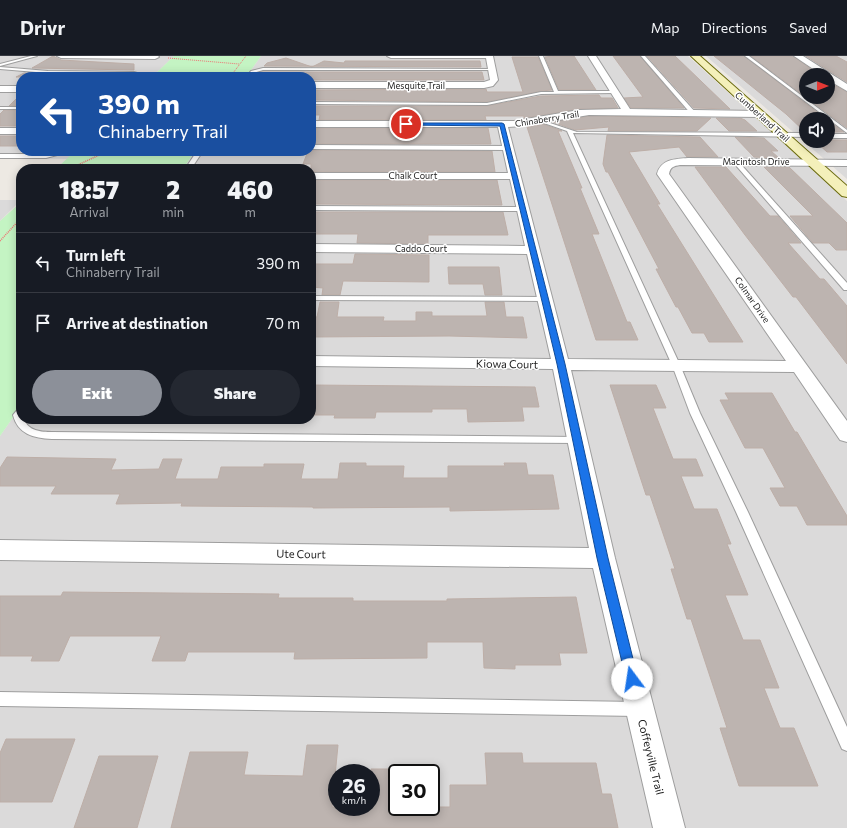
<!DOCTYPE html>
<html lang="en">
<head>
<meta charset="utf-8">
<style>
	:root { --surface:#171b24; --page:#242831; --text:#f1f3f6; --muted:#9ea1a6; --line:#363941; --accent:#8c9099 }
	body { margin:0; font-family:Commissioner,sans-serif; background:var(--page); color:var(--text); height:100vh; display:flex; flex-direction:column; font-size:15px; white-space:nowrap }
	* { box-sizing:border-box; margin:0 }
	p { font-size:13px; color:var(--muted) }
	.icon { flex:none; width:22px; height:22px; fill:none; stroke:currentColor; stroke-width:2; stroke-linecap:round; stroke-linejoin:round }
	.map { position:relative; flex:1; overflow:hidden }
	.details { position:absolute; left:16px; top:108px; width:300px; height:260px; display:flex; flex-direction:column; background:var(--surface); border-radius:16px; box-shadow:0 2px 10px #0003 }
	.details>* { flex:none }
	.guide { position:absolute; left:16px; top:16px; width:300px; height:84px; border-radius:16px; box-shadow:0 2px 10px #0003; background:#1a4fa0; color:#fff; overflow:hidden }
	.needle { width:26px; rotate:90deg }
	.controls { position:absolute; left:799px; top:12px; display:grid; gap:8px }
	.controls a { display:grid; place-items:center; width:36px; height:36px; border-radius:50%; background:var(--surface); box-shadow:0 2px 10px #0003; font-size:20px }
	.speed { position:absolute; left:328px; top:708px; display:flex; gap:8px; font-size:20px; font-weight:700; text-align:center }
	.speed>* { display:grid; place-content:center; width:52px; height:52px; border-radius:50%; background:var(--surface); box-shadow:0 2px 10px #0003; line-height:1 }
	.speed small { font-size:10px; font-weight:400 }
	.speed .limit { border:2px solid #111; border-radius:6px; background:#fff; color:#111 }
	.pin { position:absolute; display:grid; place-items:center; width:34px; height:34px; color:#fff; margin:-17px; border:2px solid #fff; border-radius:50%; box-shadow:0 1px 4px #0007 }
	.me { position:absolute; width:44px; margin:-22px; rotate:346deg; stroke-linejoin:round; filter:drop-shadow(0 0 3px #0008) }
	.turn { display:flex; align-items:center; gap:14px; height:84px; padding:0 16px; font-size:18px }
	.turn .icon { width:52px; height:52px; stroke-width:2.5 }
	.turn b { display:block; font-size:28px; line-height:34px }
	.eta { display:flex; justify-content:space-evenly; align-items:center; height:68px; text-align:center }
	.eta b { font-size:24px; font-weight:800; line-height:28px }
	.button { display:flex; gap:8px; margin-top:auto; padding:8px 16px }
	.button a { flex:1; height:46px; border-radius:24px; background:var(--accent); color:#fff; font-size:16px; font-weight:800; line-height:46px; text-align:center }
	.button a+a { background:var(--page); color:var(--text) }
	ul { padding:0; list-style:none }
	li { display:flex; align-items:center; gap:12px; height:60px; padding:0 16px; border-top:1px solid var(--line) }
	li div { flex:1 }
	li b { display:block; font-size:15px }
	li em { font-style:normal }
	header { display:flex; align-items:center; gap:24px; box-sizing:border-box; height:56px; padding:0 20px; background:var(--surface); border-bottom:1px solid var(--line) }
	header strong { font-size:19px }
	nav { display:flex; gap:22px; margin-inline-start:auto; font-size:14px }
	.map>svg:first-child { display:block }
</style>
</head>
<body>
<header>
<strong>Drivr</strong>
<nav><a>Map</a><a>Directions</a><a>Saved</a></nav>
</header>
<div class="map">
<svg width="847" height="772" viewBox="0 0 847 772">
	<rect width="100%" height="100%" fill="#ede9e3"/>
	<!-- residential -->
	<g fill="#dbdada" fill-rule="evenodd">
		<path d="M0,0H174L152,21H21V95H75L67,103L0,102Z"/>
		<path d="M261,0H688L847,145V772H0V380L21,350V363H311V113H183L195,95H311V21H246ZM337,717H371V751H337ZM397,717H431V751H397Z"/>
		<path d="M706,0H847V123ZM806,19H828V41H806ZM806,63H828V85H806Z"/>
		<path d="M0,144H21L0,165Z"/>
	</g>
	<!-- park -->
	<g fill="#c4f4c3">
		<path d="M174,0H261L246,21H152Z"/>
		<path d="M75,95H195L183,113H56Z"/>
		<path d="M21,146V350L0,380V165Z"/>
	</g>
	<!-- building -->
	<g fill="#bdb4b0" stroke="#bdaea7">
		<path d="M53,0L61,4L134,8V14L32,12Z"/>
		<path d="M553,0H574L596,34H559L545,1Z"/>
		<path d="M613,0H640L684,52H631L624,42L643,41Z"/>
		<path d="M647,0H675L730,53L694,52Z"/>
		<path d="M714,0H744L826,63H806V76L804,75L786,58Z"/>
		<path d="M751,0H793L819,19H806V41H828V26L847,36V72Z"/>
		<path d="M806,0H836L847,6V26Z"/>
		<path d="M512,1H538L552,34L541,35L487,46L311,44V34L486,33L487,36H523Z"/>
		<path d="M286,2L312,11L324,5L344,7L345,5H480L481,11L264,10L267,7Z"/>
		<path d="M260,16H482L484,24H311V21H257Z"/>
		<path d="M24,17L48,18L134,20V21H16Z"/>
		<path d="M21,38V50H9Z"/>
		<path d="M599,39L601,42H612L618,52L579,53L524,62V60H485L486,64H319L320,59H311V50H487L541,40Z"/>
		<path d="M4,54H21V70H0V58Z"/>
		<path d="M589,60L711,62L697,75H608L609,71L575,74L553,66Z"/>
		<path d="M716,62H740L745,64L757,75H729Z"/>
		<path d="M828,65L844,76H828Z"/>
		<path d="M543,68L562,75H558L582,132H580L599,178H592L627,266H630L638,284H596L527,71Z"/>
		<path d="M316,72H488L491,88H311Z"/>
		<path d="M607,79L700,81L718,101H687L679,91L629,96L660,148H657L743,286H709L704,277H692L678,251H676L656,213H659L608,116H606L603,108Z"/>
		<rect x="0" y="80" width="21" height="10"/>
		<path d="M735,81L764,82L778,95H771L779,102L754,101Z"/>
		<path d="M828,84H847V96H827L815,85H828Z"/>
		<path d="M311,94L492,95L495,116H311V108H303L308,95Z"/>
		<path d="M695,111H726L770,160H778L801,187H788L820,223H824L847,250V308L796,241H793L745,179Z"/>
		<path d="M764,111H789L847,167V194H836L829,187H813L790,160H813Z"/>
		<path d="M311,124H497L502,149L311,148Z"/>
		<path d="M311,156H503L508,179H428V188L357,187L358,178H311Z"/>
		<path d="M355,198L429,199V226L343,225L340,239H322L323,232L311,231V208H353Z"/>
		<path d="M448,211H499L502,239H485L483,228H449Z"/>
		<path d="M320,246H339L337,261H384L383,265H416V256H432V260H487L485,246H504L506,261H523L527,282L449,280L311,281V261H317Z"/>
		<path d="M311,329L535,331L539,351H522L524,365L468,366L467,353H432V356H376L375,362H334L335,359H311Z"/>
		<path d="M610,329H656L666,352H653L673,403H696L703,420H681L694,453H717L731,488H727L748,539H725L743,584H760L779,632H764L780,672H794L818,730H739L720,672H727L691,563H687L671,513H675L650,439H646Z"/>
		<path d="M725,337H772L795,376H797L847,460V469H807L797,450H780L770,432H785L763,392H745L720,344H729Z"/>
		<path d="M7,401L116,403L111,414L159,413L163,403H182L175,423H218L221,411H264V408H304L301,423H338L340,407H366V410H404L403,422H448V410H505L504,407H526L528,419H553L559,453L450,455V451L313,452V451L181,450L182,447L116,448L120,438H51L56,430H0V412Z"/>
		<path d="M63,536L279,538L278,542H353V545H447V543L576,541L587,597H559L561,609H515V613L484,612L483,586H427V602L294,603L295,596H188L185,605H152L161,580H70L59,605H31L33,600H0V540H61Z"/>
		<path d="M6,683H75L52,746H0V697Z"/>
		<path d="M307,689H338L332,751H371V713H397V751H450V729H487L485,697H522L523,707H596L602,738H611L618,772H171L190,696H248L244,719L303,720Z"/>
		<path d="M99,700H158L137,772H74Z"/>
	</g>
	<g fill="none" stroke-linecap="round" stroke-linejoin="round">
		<!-- lane casing -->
		<g stroke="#9e9e9e" stroke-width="2">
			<g id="lane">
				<path d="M31,0H37L0,10V8Z"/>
				<path d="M539,0H543L558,35H615L617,36L615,37L541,38L487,49L311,48V46L487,47L541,36H554Z"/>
				<path d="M641,0H645L696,57V59H692Z"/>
				<path d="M745,0H749L847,74V77Z"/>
				<path d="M0,11L48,15L134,16L150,21L134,18L48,17L0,13Z"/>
				<path d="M263,12L492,13L494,14H263L253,17L250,21H246L251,15Z"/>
				<rect x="0" y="51" width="21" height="2"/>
				<path d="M538,63L577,76L806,77V81L573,77L680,309L700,357L748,456L847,671V695L842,693L736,456L690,357L672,309L567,75L538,65Z"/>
				<rect x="828" y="78" width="19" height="4"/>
				<path d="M311,89L509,90L512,92L509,94L311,93Z"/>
				<path d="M62,95H72L46,102H0V98H46Z"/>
				<path d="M197,95H203L191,113H185Z"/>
				<path d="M733,104H737L847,227V234H844L733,106Z"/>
				<path d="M311,150L524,151L527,153L524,155L311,154Z"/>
				<path d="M311,240L544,241L548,243L544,245L311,244Z"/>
				<path d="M21,352V363H24C28,375 41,376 52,376L577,381L582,384L577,387L52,383C33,382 18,378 13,359L18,353Z"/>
				<path d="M0,636L638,646L643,648L645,653L643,658L638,660L0,650Z"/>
			</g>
		</g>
		<!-- street casing -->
		<g stroke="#9e9e9e" stroke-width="2">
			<g id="street">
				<path d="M57,0H158L159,1L155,3L61,2Z"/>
				<path d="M387,0H493L498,24L493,30L484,32H311V26H484L490,24L486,2H391Z"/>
				<path d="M588,0H596L630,53L759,55L764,58L759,61L589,59L523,70L508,71L568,303L786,305L657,118C661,103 675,103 688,102L847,104V110L680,109C674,110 670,111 669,118L847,365V386L840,384L794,316L571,314L615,502L685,772H653L593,512L0,504V484L589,492L553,313L311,310V300L551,303L527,198L311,196V188L525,190L510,123H311V117H508L498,71H311V65H514L579,54L621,53Z"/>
				<path d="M794,0H803L847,28V35L828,24V19H822Z"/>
				<rect x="0" y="30" width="21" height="6"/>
				<rect x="0" y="72" width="21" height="6"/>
			</g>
		</g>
		<!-- secondary casing -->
		<g stroke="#6a6a0d" stroke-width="2">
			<path id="secondary" d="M691,0H700L847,130V141L842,140Z"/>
		</g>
		<!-- path-far1 -->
		<g stroke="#ee7374" stroke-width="1" stroke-dasharray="1 1" stroke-linecap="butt">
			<path d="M168,2L239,8"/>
			<path d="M230,21L246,0"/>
		</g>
		<!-- path -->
		<g stroke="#ee7374" stroke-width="1.5" stroke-dasharray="1 1" stroke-linecap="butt">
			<path d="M69,113L108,95"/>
			<path d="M0,185L21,162"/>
		</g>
		<!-- lane -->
		<use href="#lane" fill="#fff" fill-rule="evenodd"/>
		<!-- street -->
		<use href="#street" fill="#fff" fill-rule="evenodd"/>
		<!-- secondary -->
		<use href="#secondary" fill="#f4f0ba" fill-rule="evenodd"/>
	</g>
	<!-- route -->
	<path fill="#1a73e8" stroke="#114b97" d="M406,67H502L504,68L565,308L608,502L638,623L637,627L632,629L628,627L626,623L597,502L557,308L500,70L405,69Z"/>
	<g text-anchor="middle" stroke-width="3" stroke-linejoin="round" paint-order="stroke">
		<!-- far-street labels -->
		<g font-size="9" fill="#1d1d1d" stroke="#fff">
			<text x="416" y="33">Mesquite Trail</text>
			<text transform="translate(762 61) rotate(42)" y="3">Cumberland Trail</text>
			<text transform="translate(547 63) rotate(-9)" y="3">Chinaberry Trail</text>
			<text x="756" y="109">Macintosh Drive</text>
			<text x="413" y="123">Chalk Court</text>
			<text x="421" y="196">Caddo Court</text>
			<text transform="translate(752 244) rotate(55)" y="3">Colmar Drive</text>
		</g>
		<!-- street labels -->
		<g font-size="11" fill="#1d1d1d" stroke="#fff">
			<text transform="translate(507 308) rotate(1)" y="4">Kiowa Court</text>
			<text transform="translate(301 498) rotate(1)" y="4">Ute Court</text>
			<text transform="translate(651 701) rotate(76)" y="4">Coffeyville Trail</text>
		</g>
	</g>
</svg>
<div class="controls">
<a><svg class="needle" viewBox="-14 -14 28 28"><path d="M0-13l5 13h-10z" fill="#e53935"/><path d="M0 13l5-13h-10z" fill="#9ea1a6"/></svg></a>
<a><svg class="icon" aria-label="sound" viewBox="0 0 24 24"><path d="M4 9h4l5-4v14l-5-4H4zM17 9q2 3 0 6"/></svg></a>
</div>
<div class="speed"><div>26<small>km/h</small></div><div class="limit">30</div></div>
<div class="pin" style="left:406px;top:68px;background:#d93025"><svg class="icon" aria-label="arrive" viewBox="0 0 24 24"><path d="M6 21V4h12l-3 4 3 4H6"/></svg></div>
<svg class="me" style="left:632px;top:623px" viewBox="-20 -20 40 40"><circle r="19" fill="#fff"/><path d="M0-13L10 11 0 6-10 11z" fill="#1a73e8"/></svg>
<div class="guide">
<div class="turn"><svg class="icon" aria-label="left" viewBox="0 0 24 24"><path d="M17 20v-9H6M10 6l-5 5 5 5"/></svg><div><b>390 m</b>Chinaberry Trail</div></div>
</div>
<section class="details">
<div class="eta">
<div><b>18:57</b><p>Arrival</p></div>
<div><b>2</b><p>min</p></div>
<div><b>460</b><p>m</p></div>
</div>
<ul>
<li><svg class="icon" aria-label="left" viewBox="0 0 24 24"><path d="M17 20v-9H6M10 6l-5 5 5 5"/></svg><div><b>Turn left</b><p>Chinaberry Trail</p></div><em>390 m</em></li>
<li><svg class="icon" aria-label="arrive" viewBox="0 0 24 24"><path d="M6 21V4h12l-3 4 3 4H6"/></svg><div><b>Arrive at destination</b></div><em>70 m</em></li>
</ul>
<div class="button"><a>Exit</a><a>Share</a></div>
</section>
</div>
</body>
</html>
